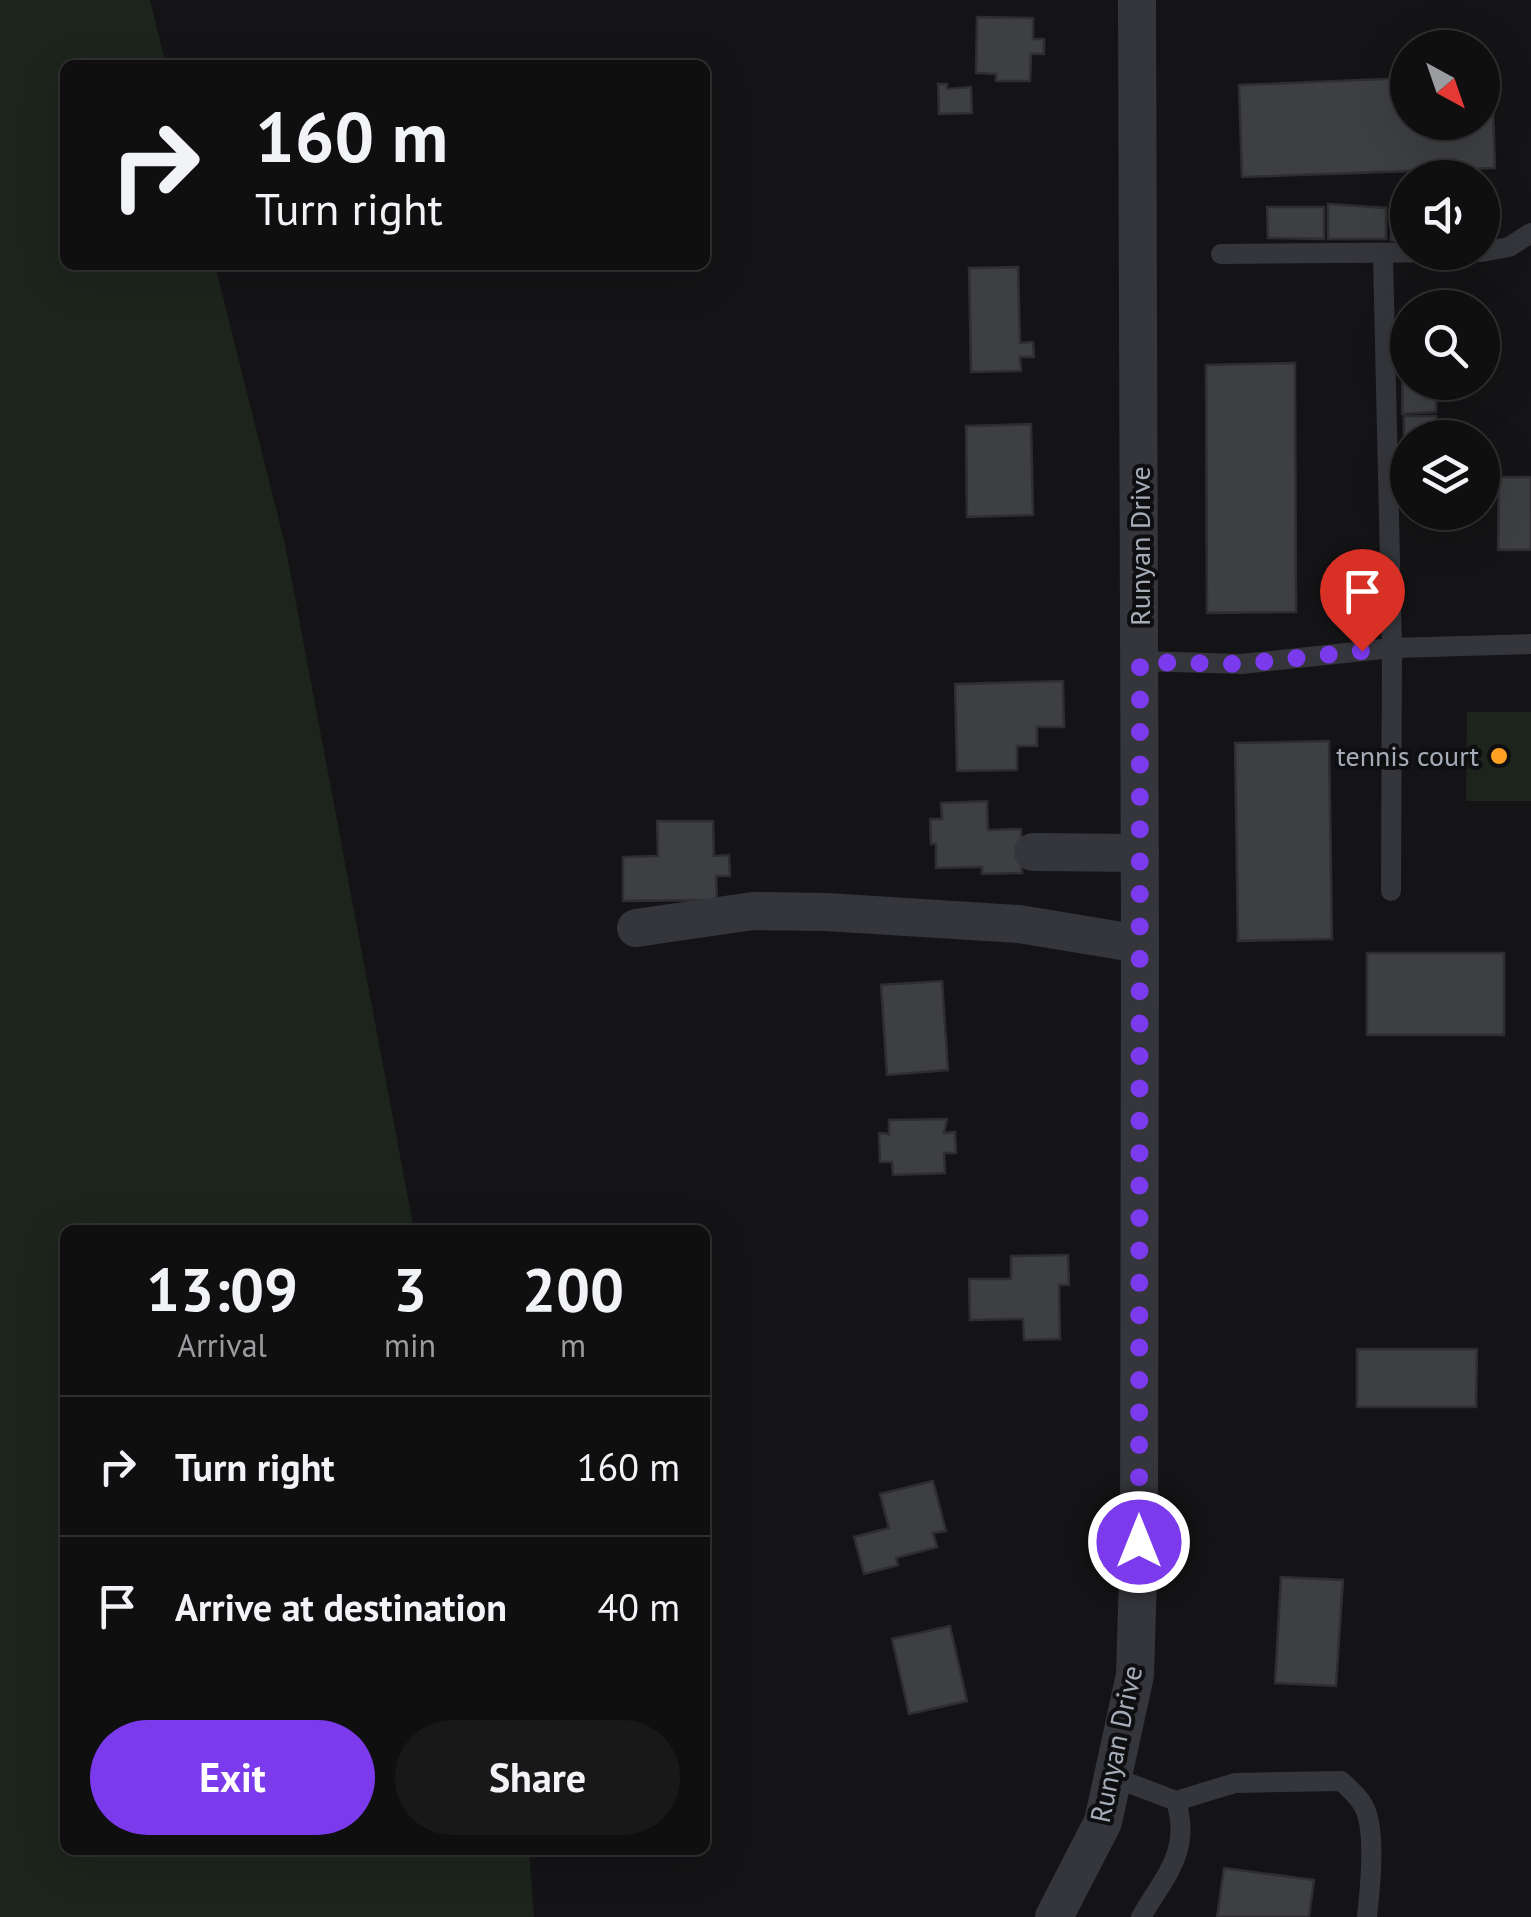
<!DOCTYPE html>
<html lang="en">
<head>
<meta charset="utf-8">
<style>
	:root { --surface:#0f0f10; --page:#181819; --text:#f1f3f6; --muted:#9b9c9f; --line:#2f2f30; --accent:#7c3aed }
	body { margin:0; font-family:"PT Sans",sans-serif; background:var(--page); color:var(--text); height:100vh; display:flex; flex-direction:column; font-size:38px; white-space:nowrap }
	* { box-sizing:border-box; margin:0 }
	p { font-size:32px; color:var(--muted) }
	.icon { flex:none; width:55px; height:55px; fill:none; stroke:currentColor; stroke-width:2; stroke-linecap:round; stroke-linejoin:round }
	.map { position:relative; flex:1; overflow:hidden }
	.sheet { position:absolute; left:60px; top:1225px; width:650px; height:630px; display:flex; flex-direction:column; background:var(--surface); border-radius:15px; box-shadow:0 10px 40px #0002,0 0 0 2px var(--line) }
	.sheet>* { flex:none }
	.top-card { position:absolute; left:60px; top:60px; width:650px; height:210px; border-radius:15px; box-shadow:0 10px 40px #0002,0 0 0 2px var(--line); background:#0f0f10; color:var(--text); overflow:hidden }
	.needle { width:65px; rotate:140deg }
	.tools { position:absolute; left:1390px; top:30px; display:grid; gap:20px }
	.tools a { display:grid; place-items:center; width:110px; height:110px; border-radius:50%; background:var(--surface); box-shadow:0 10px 40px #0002,0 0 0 2px var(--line); font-size:50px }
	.pin { position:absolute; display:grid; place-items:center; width:85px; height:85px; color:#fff; margin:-102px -42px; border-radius:50% 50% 50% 0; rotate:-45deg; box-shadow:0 0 10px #0007 }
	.pin .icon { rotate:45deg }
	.me { position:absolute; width:110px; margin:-55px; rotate:0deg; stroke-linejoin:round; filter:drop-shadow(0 0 8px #0008) }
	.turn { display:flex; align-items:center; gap:35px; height:210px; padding:0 30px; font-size:45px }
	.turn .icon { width:130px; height:130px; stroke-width:2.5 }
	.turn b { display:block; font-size:70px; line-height:85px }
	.eta { display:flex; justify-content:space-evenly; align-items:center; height:170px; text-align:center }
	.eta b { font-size:60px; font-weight:800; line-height:70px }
	.cta { display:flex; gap:20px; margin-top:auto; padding:20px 30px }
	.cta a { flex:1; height:115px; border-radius:60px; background:var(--accent); color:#fff; font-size:40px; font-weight:800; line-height:115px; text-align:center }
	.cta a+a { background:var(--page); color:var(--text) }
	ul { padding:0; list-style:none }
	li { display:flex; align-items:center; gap:30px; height:140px; padding:0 30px; border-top:2px solid var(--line) }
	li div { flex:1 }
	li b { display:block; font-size:38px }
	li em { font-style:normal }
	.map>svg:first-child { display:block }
</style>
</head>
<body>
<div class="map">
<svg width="1531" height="1917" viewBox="0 0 1531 1917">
	<rect width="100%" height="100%" fill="#141416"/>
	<!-- green -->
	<g fill="#1c241c">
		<path d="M0,0H150L166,65H65V265H215L285,544L414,1230H65V1850H529L534,1917H0Z"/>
		<path d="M1467,712H1531V801H1466Z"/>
	</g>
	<!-- building -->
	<g fill="#3e3f43" stroke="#2e2e32" stroke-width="2.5">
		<path d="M977,17L1033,18V39H1044V54H1031L1030,81H996V74L976,73Z"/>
		<path d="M1482,75H1492L1495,168L1242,177L1239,85L1408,78V122H1482Z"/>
		<path d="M938,84H947V89L971,87L972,113L939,114Z"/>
		<path d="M1328,204L1386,208V239H1328Z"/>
		<path d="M1267,207H1324V239L1268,238Z"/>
		<path d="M1391,210H1408V241L1391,240Z"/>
		<path d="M1018,267L1020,343L1033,342L1034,357H1020L1021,371L971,372L969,268Z"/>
		<path d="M1403,349L1408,350V382H1436V412L1402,414Z"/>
		<path d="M1295,363L1296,612L1207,613L1206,365Z"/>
		<path d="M1404,416H1436L1437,438H1408V500H1404Z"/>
		<path d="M1031,424L1033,515L967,517L966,426Z"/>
		<path d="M1499,477H1531V550H1498Z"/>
		<path d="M1063,681L1064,727H1037V746H1017V770L957,771L955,684Z"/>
		<path d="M1329,741L1332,939L1238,941L1235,743Z"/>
		<path d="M987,801L988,830L1021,829L1022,873L982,874V867L936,868V844H931L930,819H942L941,803Z"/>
		<path d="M657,821H713L714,856L729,855L730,876H716L717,900L623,901V857L658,856Z"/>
		<rect x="1367" y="953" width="137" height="82"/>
		<path d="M942,981L948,1070L887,1075L881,985Z"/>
		<path d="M947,1119L944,1133L955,1132L956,1153H944L945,1173L893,1175L892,1162H880L879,1133L889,1134V1120Z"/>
		<path d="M1068,1255L1069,1285H1059L1060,1339L1024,1340L1023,1319L970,1320L969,1279H1011V1256Z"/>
		<path d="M1357,1349H1477L1476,1407H1357Z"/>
		<path d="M933,1481L946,1531L933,1533L937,1547L896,1558L898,1565L864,1574L854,1537L889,1528L880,1494Z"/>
		<path d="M1281,1577L1343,1580L1336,1686L1275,1683Z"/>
		<path d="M950,1626L967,1701L909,1714L892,1639Z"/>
		<path d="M1224,1868L1314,1880L1309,1917H1217Z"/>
	</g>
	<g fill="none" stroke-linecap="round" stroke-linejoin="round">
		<!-- lane -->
		<g stroke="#35363b" stroke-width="20">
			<path d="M1482,252L1509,247L1531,233"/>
			<path d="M1221,254L1477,252"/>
			<path d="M1383,255L1392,648L1391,891"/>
			<path d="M1140,661L1242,664L1392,648L1531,644"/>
			<path d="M1113,1777L1176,1801C1191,1852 1166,1874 1141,1917"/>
			<path d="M1176,1801L1235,1783L1341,1781C1349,1788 1358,1796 1363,1805C1377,1828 1370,1890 1367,1917"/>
		</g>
		<!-- street -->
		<g stroke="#35363b" stroke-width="38">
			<path d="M1033,852L1140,853"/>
			<path d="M636,928L753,911L826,912L1019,924L1140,944"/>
			<path d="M1054,1917L1103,1822L1135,1675L1139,1542L1140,944L1137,0"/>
		</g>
	</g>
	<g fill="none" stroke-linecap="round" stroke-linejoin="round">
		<!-- route -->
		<path stroke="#7c3aed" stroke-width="18" stroke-dasharray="0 32.4" d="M1139,1542L1140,662L1242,664L1362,651"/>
	</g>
	<!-- markers -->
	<circle fill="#ffa023" stroke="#0f0f11" stroke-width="4" cx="1499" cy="756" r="10"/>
	<g text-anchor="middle" stroke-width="8" stroke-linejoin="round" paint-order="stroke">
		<!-- street labels -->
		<g font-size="28" fill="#a5acb7" stroke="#0f0f11">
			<text transform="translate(1140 546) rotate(-90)" y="10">Runyan Drive</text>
			<text transform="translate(1116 1744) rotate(-78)" y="10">Runyan Drive</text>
		</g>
		<!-- poi labels -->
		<g font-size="28" fill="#a5acb7" stroke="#0f0f11" text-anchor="end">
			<text x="1479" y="766">tennis court</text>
		</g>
	</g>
</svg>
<div class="tools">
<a><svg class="needle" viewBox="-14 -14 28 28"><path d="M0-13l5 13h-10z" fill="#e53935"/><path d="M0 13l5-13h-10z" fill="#9b9c9f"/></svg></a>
<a><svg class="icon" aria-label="sound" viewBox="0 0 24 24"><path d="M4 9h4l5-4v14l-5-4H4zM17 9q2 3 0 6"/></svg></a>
<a><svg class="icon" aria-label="search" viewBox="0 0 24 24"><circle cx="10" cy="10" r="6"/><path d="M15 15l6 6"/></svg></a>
<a><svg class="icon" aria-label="layers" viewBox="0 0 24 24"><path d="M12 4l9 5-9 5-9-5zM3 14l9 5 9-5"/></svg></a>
</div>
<div class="pin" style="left:1362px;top:651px;background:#d93025"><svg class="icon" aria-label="arrive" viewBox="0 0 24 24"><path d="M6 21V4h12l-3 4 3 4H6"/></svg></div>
<svg class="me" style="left:1139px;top:1542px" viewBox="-20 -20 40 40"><circle r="17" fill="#7c3aed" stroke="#fff" stroke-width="3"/><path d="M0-11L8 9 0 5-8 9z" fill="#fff"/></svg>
<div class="top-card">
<div class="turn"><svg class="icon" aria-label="right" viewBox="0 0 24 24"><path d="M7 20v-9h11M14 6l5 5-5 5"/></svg><div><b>160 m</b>Turn right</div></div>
</div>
<section class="sheet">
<div class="eta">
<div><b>13:09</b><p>Arrival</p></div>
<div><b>3</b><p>min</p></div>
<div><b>200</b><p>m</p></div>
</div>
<ul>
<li><svg class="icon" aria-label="right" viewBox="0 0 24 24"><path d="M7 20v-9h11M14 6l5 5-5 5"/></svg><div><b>Turn right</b></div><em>160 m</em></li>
<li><svg class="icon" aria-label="arrive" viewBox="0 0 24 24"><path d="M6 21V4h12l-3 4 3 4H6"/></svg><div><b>Arrive at destination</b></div><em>40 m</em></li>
</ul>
<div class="cta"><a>Exit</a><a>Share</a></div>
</section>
</div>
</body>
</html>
